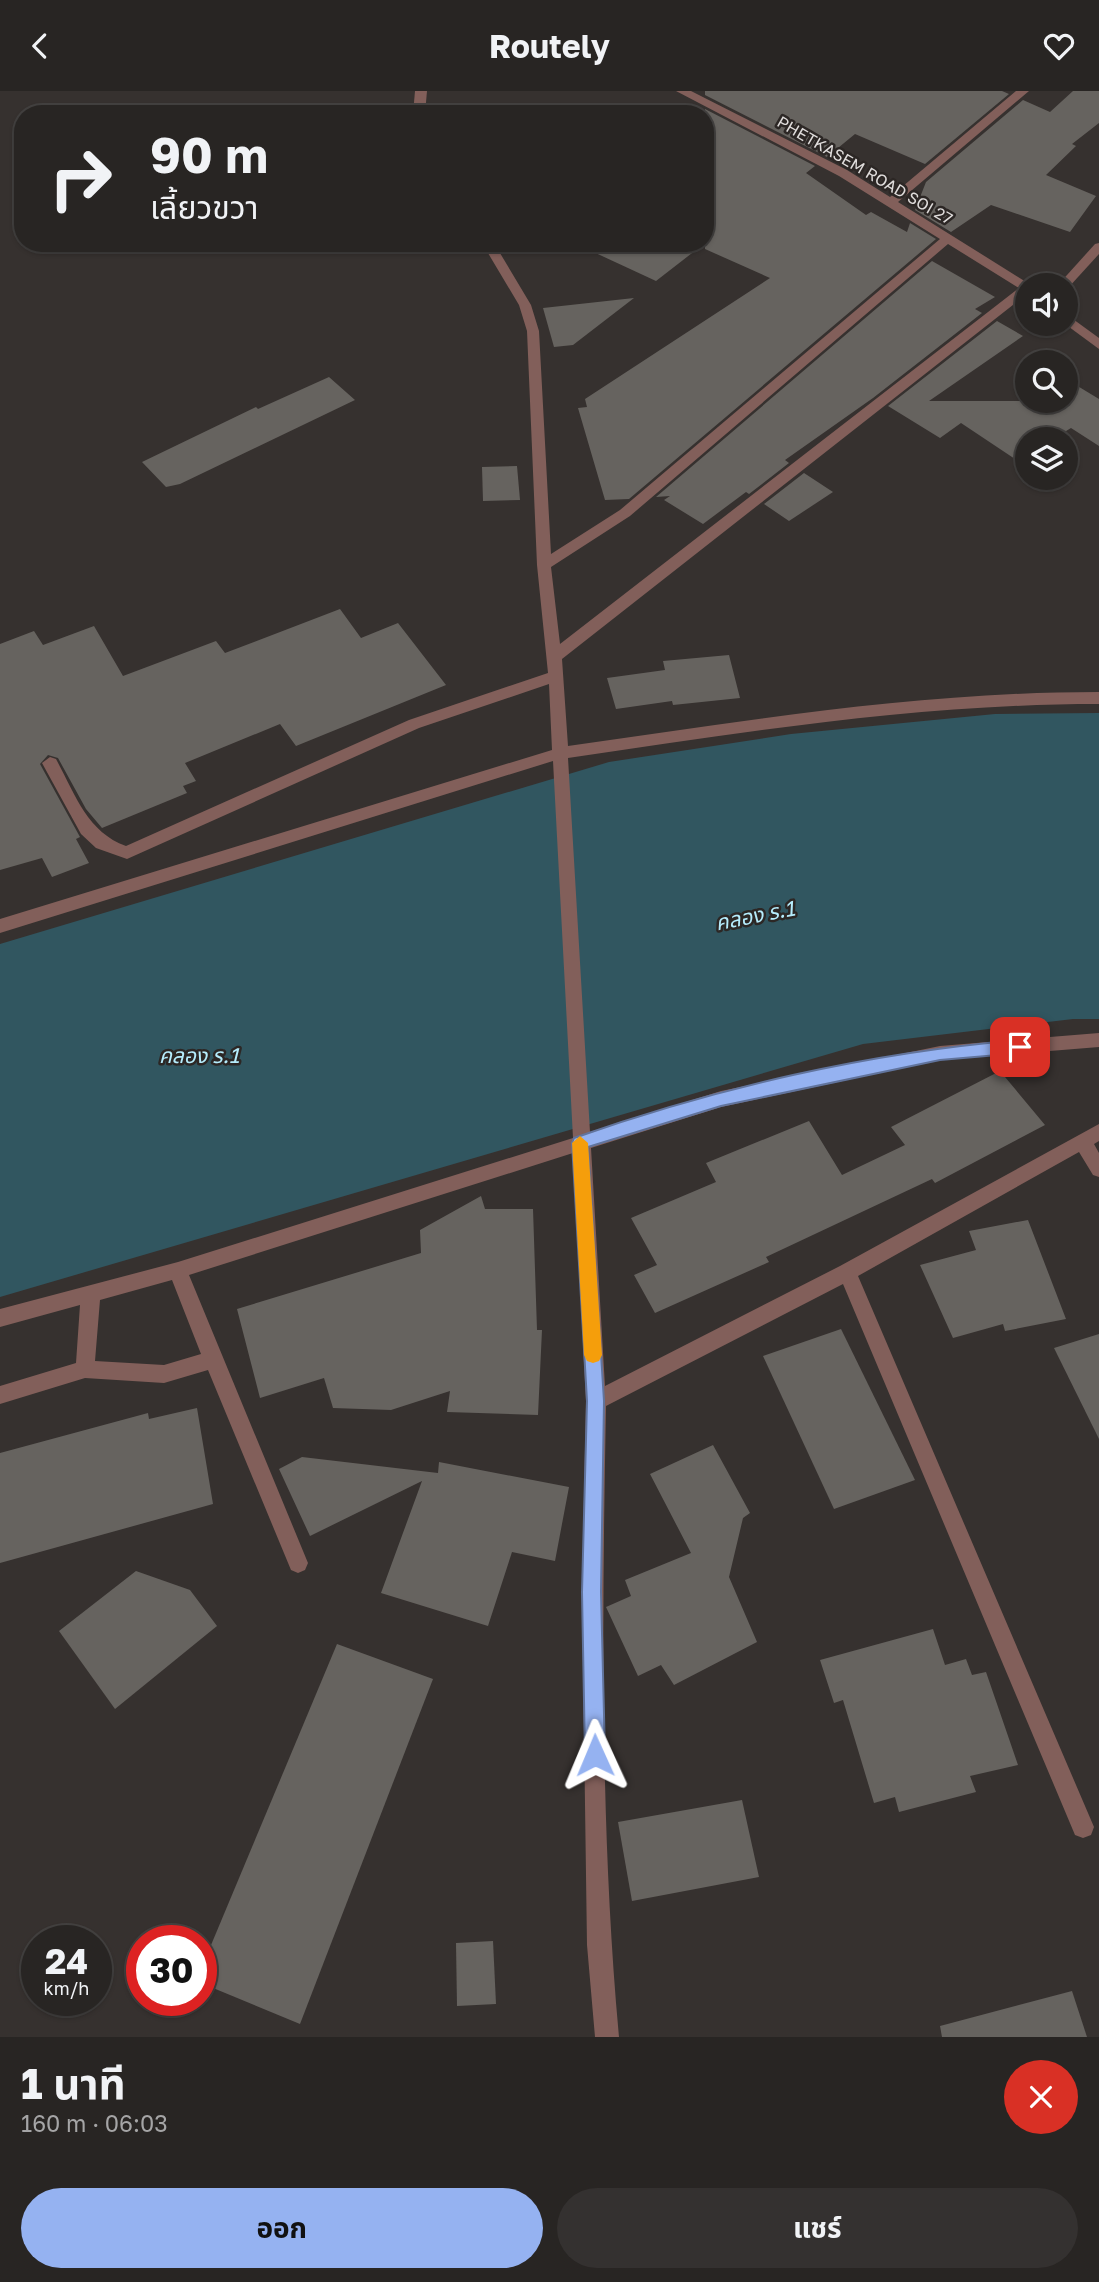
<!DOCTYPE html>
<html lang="th">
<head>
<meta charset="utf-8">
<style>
	:root { --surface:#282523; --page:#343130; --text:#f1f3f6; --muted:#a5a5a6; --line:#444241; --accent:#95b2f1 }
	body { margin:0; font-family:"Golos Text","Noto Sans Thai",sans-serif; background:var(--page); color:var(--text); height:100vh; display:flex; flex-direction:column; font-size:26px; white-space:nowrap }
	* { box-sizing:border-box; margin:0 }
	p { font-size:23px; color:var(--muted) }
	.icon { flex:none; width:38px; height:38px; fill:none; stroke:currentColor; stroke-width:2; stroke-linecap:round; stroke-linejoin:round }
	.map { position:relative; height:1946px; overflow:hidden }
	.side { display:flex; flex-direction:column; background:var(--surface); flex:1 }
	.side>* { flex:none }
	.banner { position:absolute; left:14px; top:14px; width:700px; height:147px; border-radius:28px; box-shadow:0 2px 5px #0004,0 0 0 2px var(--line); background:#282523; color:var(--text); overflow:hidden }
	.fabs { position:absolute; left:1015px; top:182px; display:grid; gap:14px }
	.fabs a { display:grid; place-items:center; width:63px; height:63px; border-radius:50%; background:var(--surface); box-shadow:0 2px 5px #0004,0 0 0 2px var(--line); font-size:35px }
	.speed { position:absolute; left:21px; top:1834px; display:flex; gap:14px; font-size:35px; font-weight:700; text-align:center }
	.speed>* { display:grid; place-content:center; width:91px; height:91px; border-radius:50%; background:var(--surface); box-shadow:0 2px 5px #0004,0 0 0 2px var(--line); line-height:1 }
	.speed small { font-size:18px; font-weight:400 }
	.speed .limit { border:10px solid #d22; background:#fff; color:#111 }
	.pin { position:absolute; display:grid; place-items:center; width:60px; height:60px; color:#fff; margin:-30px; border-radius:14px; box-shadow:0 4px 10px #0006 }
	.me { position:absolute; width:77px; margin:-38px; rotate:359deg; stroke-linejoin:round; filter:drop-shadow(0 0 5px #0008) }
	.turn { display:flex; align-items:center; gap:24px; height:147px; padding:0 21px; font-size:32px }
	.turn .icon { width:91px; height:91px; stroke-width:2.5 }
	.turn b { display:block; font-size:49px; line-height:60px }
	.round { display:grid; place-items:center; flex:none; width:74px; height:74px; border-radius:37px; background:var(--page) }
	.headline { display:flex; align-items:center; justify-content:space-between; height:119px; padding:0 21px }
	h1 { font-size:42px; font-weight:700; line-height:52px }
	.cta { display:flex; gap:14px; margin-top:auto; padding:14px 21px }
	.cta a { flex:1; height:80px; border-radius:42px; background:var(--accent); color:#111; font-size:28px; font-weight:700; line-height:80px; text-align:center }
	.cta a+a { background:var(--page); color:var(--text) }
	header { display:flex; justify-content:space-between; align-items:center; height:91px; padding:0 21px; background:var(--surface); font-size:32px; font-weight:700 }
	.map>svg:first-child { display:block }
</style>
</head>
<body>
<header><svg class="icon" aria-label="back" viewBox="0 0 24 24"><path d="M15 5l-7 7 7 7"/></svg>Routely<svg class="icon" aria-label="heart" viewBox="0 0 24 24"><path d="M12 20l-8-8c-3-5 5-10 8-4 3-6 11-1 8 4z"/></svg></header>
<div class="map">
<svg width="1099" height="1946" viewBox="0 0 1099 1946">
	<rect width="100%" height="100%" fill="#36312f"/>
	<!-- water -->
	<path fill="#315660" d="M1099,622V928H1073L863,953L0,1206V853L609,671L791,643L995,623Z"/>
	<!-- building -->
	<g fill="#66635f">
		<path d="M705,0H1002L1009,3L925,73L855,43L827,66L705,4Z"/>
		<path d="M1073,0H1099V32L1072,53L1076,55L1046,84L1096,105L1070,141L991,114L951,141L915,119L926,91L1023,9L1050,21Z"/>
		<path d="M705,18L815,75L806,82L866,124L871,121L907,141L910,132L936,148L629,408L605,409L578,317L587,316L585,308L770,187L705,158Z"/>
		<path d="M574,152H705L656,190Z"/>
		<path d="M932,170L995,206L975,218L982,222L873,307L785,369L789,372L749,403L746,401L703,433L664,409L670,405L656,406Z"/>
		<path d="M634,207L573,254L554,256L543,217Z"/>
		<path d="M997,230L1023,245L929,310H1066V288L1099,308V355L1071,337L1053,348H1027V376L961,332L940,347L888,315Z"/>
		<path d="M329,286L355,309L180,393L166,396L142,371L256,316L258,318Z"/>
		<path d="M517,375L520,409L483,410L482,376Z"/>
		<path d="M804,382L833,401L789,430L764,413Z"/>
		<path d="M340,518L361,547L398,532L446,594L296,655L280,633L185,672L196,690L183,695L187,702L102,737L86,718L58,667L48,664L40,673L80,746L76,748L89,772L52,786L42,767L0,779V553L34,540L43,554L94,535L123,585L216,550L225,562Z"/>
		<path d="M729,564L740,607L673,614L672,610L616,618L607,587L665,579L663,570Z"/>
		<path d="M1000,980L1045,1034L935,1092L932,1088L766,1166L769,1171L655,1222L634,1184L657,1174L631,1127L716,1091L706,1072L809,1030L842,1084L905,1054L891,1036Z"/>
		<path d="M481,1105L485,1118H533L537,1239H542L538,1324L447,1321L450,1300L391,1319L333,1317L324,1287L260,1307L237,1218L421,1162L420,1139Z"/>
		<path d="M1028,1129L1066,1228L1005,1240L1003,1233L953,1247L920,1174L976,1159L969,1140Z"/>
		<path d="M841,1238L915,1389L834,1418L763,1265Z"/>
		<path d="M1099,1243V1348L1054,1257Z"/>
		<path d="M197,1317L213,1413L0,1472V1362L148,1322L149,1328Z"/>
		<path d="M713,1354L750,1422L743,1427L729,1486L757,1551L674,1594L661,1574L638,1585L606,1516L631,1505L625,1489L691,1462L650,1383Z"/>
		<path d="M302,1366L438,1382L439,1371L569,1396L555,1470L512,1461L488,1535L381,1502L422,1390L310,1445L279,1378Z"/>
		<path d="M136,1480L190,1499L217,1535L115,1618L59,1540Z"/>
		<path d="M933,1538L945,1574L966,1568L972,1584L986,1581L1018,1674L970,1685L976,1701L899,1721L895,1706L874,1712L843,1609L834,1612L820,1569Z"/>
		<path d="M337,1553L433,1588L300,1933L201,1892V1878Z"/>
		<path d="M742,1709L759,1786L632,1810L618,1731Z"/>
		<path d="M493,1850L496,1913L457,1915L456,1852Z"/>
		<path d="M1072,1900L1087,1946H942L940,1935Z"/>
	</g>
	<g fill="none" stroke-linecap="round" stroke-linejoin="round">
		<!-- street -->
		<g fill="#825f5a" fill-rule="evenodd">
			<path d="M415,0H427L425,23H413Z"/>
			<path d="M676,0H691L847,79L890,106L1016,0H1029L898,111L1031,194H1027V203L562,568L568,655C744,630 920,601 1099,601V613C920,613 745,641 568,667L590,1041L721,1000L940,955L1099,942V956L940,969L721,1016L591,1057L605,1295L840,1175L1099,1033V1050L1094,1053L1099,1062V1086L1093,1084L1079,1061L858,1185L1094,1736L1091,1744L1083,1747L1075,1744L843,1193L606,1315C602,1525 600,1737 619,1946H595L587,1854L582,1501L586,1310L573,1062L189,1184L308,1472L305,1479L298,1482L291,1479L208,1279L164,1292L85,1287L0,1313V1295L76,1272L80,1214L0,1236V1218L178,1171L573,1047L553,670L0,842V828L552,659L549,593L419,637L127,768L96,757L81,743L42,672L50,666L56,668C75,703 87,741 126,755L409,629L548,582L537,474L527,240L519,214L482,152H494L531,214L539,240L551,463L620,419L940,148L839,85ZM948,153L1019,197L560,553L551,476L630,425ZM172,1189L201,1263L164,1274L95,1270L100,1209Z"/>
			<path d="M1099,152V163L1068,197L1058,194L1095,153Z"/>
			<path d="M1066,223L1099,247V258L1065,233Z"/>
		</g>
	</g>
	<!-- route -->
	<path fill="#95b2f1" stroke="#61749d" stroke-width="2" d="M1020,949L1027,956L1020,962L940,969L721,1015L588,1056L604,1310L601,1501L605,1664L602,1671L595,1674L588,1671L585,1664L582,1501L587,1310L572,1052L574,1047C715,997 871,961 1020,949Z"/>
	<!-- slow -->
	<path fill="#f59e0b" d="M580,1045L588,1052L602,1264L599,1270L593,1272L587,1270L584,1264L572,1052Z"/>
	<g text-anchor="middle" stroke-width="5" stroke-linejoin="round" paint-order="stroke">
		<!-- far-street labels -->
		<g font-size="16" fill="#dfdcdb" stroke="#2c2725">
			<text transform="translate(865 79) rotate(30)" y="6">PHETKASEM ROAD SOI 27</text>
		</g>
		<!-- water labels -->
		<g font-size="21" font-style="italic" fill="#b5ecfc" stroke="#2c2725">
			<text transform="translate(755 825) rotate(-11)" y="7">คลอง ร.1</text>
			<text x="199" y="972">คลอง ร.1</text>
		</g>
	</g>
</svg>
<div class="fabs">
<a><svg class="icon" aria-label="sound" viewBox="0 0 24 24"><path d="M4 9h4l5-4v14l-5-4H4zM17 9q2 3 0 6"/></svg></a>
<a><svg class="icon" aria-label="search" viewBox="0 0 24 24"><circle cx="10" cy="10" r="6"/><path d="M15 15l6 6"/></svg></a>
<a><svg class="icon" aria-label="layers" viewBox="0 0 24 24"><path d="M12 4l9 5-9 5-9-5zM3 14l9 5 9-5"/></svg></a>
</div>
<div class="speed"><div>24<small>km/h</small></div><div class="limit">30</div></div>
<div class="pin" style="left:1020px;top:956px;background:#d93025"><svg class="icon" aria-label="arrive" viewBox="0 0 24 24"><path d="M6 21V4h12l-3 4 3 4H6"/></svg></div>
<svg class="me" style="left:595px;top:1664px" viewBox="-20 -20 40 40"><path d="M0-17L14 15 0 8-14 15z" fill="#95b2f1" stroke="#fff" stroke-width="4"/></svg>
<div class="banner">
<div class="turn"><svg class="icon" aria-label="right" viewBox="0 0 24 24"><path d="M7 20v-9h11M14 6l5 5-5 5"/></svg><div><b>90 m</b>เลี้ยวขวา</div></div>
</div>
</div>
<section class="side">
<div class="headline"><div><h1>1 นาที</h1><p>160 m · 06:03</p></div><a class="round" style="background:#d93025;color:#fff"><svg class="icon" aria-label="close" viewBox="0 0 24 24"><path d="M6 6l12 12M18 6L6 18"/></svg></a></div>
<div class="cta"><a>ออก</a><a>แชร์</a></div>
</section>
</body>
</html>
